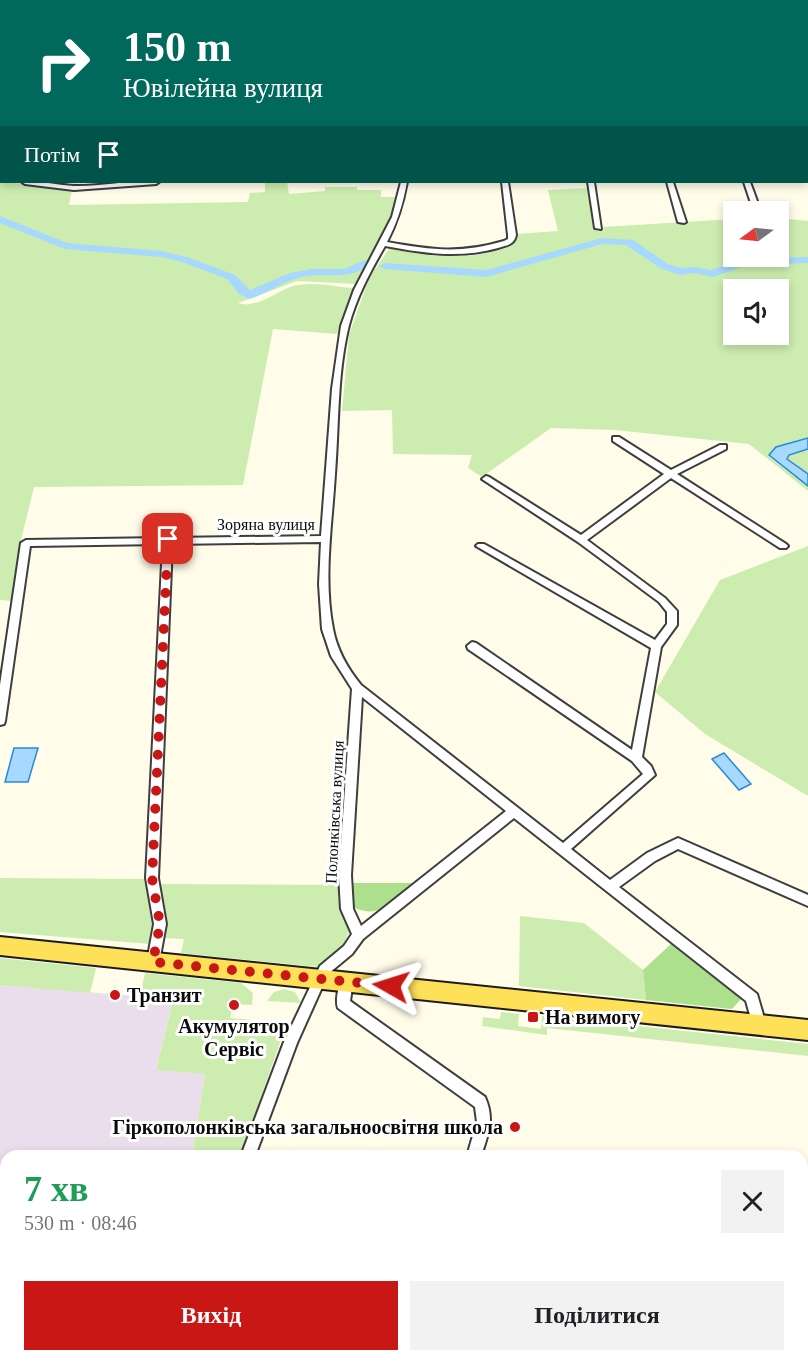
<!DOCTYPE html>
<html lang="uk">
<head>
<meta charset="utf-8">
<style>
	:root { --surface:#fff; --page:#f2f2f2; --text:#202124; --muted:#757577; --accent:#c91715 }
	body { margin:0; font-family:"Times New Roman",serif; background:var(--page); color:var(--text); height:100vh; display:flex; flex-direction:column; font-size:22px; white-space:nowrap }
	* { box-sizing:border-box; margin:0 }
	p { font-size:20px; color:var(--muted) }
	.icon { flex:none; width:33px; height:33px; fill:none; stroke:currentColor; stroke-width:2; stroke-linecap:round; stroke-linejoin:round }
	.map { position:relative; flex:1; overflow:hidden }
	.drawer { position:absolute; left:0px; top:1150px; width:808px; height:212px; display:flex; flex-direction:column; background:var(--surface); border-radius:18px 18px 0 0; box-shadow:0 3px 9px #0003 }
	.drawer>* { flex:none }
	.guide { position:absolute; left:0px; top:0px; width:808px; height:183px; box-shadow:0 3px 9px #0003; background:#00695c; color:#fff; overflow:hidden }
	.needle { width:39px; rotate:255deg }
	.controls { position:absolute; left:723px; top:201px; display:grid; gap:12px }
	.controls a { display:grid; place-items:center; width:66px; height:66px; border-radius:0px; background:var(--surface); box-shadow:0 3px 9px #0003; font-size:30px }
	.pin { position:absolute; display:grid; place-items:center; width:51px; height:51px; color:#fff; margin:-26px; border-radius:12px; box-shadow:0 3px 9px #0006 }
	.me { position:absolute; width:66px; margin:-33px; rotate:276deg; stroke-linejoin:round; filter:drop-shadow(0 0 4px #0008) }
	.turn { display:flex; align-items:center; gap:21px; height:126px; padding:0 24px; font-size:27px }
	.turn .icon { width:78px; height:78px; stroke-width:2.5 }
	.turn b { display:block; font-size:42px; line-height:51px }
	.then { display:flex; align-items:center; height:57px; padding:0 24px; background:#0003; gap:12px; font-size:22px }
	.round { display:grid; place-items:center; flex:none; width:63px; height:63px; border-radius:0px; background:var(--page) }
	.summary { display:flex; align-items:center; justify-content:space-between; height:102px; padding:0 24px }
	h1 { font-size:36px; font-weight:700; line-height:45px; color:#1e9e55 }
	.button { display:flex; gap:12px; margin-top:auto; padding:12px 24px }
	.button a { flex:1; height:69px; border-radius:0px; background:var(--accent); color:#fff; font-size:24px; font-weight:700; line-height:69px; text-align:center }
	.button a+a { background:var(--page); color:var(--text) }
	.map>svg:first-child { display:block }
</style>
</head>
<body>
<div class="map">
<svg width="808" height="1361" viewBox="0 0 808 1361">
	<rect width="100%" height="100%" fill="#fffce9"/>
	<!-- industrial -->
	<path fill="#ebdeec" d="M0,985L173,999L156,1069L205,1074L192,1156H6V1356H165L163,1361H0Z"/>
	<!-- green -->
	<g fill="#ccedaf" fill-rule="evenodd">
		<path d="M592,0H808V128L807,2H588Z"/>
		<path d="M0,168L2,182L72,189L69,205L248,202L250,193L265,192V182H287L289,194L325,191V187H357V190H381V197H397L381,243L357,284L297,281L238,303C255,309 273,294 290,287C308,280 335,287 355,288L337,334L273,329L243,485L34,487L21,540L12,601L0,600Z"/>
		<path d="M588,188L596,231H604L603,227L733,219L734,256H778L779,218L808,221V491L749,444L615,430L551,428L482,477L468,468L472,455L393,454L392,410L342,411L349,335L369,278L391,246C433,255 476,265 515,241L516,234L558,231L548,190ZM734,290H778V334H734Z"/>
		<path d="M808,546V796L705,734L655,692L720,580Z"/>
		<path d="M0,878L145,879L155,925L151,944L0,932Z"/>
		<path d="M160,884L340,885L341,911L350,930L340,951L318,967L181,953L184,939L164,938L167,923Z"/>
		<path d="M520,916L584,923L643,970L646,1000L519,986Z"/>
		<path d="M0,958L96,968L90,993L0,985Z"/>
		<path d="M145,973L241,983L253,993L252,1005L233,1004L230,1018L287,1023L240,1156H192L205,1074L156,1070L173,1000L140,996Z"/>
		<path d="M284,989L295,992L301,1003L267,1001L274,992Z"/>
		<path d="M501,1012L519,1014L518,1026L541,1029L542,1016L808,1044V1056L547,1028V1035L482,1026L483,1017L500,1019Z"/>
	</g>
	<!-- forest -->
	<g fill="#ade08c">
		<path d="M352,883H413C392,902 382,920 352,907Z"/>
		<path d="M671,944L741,999L732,1009L646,1000L643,970Z"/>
	</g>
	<!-- pitch -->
	<path fill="#e0f4c2" d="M808,1180V1343L803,1348L802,1184Z"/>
	<!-- water -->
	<g fill="#a7d8fd" stroke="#278adb" stroke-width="1.5">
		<path d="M808,438V449L789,455L787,459L808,474V486L769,455L776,447Z"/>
		<path d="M14,748H38L28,782H5Z"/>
		<path d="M724,753L751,784L739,790L712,759Z"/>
	</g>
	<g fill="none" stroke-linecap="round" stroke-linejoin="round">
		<!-- river -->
		<g fill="#a7d8fd" fill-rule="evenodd">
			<rect x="807" y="28" width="1" height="6"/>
			<rect x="807" y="44" width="1" height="6"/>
			<rect x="807" y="81" width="1" height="6"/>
			<path d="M0,216L67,243L162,251L190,258L235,275L250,290L290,273L311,269H344L365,260L371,263C352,282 325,272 302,277C283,281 267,294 249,299L239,294L227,279L182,262L162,257L65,249L0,223Z"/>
			<path d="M602,238L633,240L668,264L681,268L694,267L711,270L747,258L808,257V263L747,265L713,277L694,273L680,275L660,268L626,245L602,244L486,277L385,269L379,266L385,263L486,270Z"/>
		</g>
		<!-- street casing -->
		<g stroke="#3e3e3e" stroke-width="4">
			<g id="street">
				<path d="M72,0H91L88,2H66Z"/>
				<path d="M199,0H295L308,2H202Z"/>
				<path d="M362,0H368L361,2Z"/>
				<rect x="391" y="0" width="6" height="2"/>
				<rect x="0" y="4" width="2" height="4"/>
				<path d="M2,25V29L0,30V26Z"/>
				<path d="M2,48V52L0,53V49Z"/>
				<path d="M2,141V146H0V142Z"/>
				<rect x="807" y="145" width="1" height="4"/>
				<path d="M22,182C39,180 56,185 74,186C102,187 131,179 159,182L156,184L74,190L25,184Z"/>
				<path d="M401,182H407C403,204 397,223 387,242C431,250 460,254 504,241L508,239V235L502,182H508L516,235C514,245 507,245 498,248C459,259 423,253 385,246C370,272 357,296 349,325C337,373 339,425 335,474C332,525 323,578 333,629C337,650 347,668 361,685L563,843L643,774L632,761L468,649L467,646L472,642L476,643L632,750L651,648L476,546L478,544H484L655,640L667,624V612L659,602L578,542L482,479L486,476L489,477L581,535L664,474L613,441V437H619L671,470L720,445H726V449L677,474L786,544L788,546L786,548H780L671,478L587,540L665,598L677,611V625L661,647L642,757L651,766L655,775L571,849L610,880L647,853L678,838L808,895V906L678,849L655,861L619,887L757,994L766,1025L764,1029L759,1031L754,1029L746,1001L514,818L363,939L352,954L328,974L297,1043L255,1156H241L284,1042L320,966L344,946L352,934L341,909L339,875L352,689L331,656L322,629L319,584L321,542L172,544L158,878L166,924L159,962L157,966L153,968L149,966L147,962L154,924L146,878L163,544L30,546L5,721L4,724L0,725V685L21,543L26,540L164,538L168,536L172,538L321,536L332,389L341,326L354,290L392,217ZM362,697L506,811L361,926L353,909L351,875Z"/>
				<path d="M588,182H594L601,229L595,228Z"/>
				<path d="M667,182H673L686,222L684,223L678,222Z"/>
				<path d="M744,182H750L761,212H754Z"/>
				<path d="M347,975L352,977L353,981L350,1001L485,1097C495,1120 488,1134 481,1156H467L477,1122L475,1107L338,1008C335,1000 339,985 342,977Z"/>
				<path d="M165,1356H181L179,1361H163Z"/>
				<path d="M409,1356H425L423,1361H407Z"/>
			</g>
		</g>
		<!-- secondary casing -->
		<g stroke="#2d2d2d" stroke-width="3">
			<g id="secondary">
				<path d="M530,0H541L540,2Z"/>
				<rect x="0" y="75" width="2" height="6"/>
			</g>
		</g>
		<!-- primary casing -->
		<g stroke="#1c1c1c" stroke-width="4">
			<path id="primary" d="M0,937L808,1020V1040L0,955Z"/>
		</g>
		<!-- street -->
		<use href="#street" fill="#fff" fill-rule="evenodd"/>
		<!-- secondary -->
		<use href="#secondary" fill="#fffaa4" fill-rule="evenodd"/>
		<!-- primary -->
		<use href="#primary" fill="#ffe059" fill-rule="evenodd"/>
	</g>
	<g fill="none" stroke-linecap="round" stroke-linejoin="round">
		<!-- route -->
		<path stroke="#c91715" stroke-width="10" stroke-dasharray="0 18" d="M168,539L152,878L160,924L153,962L391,986"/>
	</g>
	<!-- markers -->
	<g fill="#c91715" stroke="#fff" stroke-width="2">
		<circle cx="115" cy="995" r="6"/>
		<circle cx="234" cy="1005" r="6"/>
		<rect x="527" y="1011" width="12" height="12" rx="3"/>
		<circle cx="515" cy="1127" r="6"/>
	</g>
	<g text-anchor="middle" stroke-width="6" stroke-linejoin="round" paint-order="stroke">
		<!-- street labels -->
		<g font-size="16" fill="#0b0b0b" stroke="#fff">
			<text x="266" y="530">Зоряна вулиця</text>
			<text transform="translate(334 812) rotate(-87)" y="6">Полонківська вулиця</text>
		</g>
		<!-- near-poi labels -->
		<g font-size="20" font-weight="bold" fill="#0b0b0b" stroke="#fff" text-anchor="start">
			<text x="127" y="1002">Транзит</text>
			<text x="545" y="1024">На вимогу</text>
			<text x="234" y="1033" text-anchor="middle">Акумулятор<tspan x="234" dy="23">Сервіс</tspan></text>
			<text x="503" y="1134" text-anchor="end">Гіркополонківська загальноосвітня школа</text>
		</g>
	</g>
</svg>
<div class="controls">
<a><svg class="needle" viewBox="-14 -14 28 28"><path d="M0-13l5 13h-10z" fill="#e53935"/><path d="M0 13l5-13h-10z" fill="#757577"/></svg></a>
<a><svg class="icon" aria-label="sound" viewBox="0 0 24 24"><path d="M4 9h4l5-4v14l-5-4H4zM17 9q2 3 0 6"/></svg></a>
</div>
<div class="pin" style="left:168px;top:539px;background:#d93025"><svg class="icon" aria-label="arrive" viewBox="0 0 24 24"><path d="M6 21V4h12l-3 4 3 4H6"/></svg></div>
<svg class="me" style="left:391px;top:986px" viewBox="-20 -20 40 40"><path d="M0-17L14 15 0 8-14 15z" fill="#c91715" stroke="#fff" stroke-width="4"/></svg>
<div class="guide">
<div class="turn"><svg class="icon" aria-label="right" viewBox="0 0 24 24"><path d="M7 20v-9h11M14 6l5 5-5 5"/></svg><div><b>150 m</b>Ювілейна вулиця</div></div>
<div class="then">Потім<svg class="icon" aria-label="arrive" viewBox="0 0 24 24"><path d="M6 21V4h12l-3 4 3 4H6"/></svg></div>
</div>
<section class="drawer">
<div class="summary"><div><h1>7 хв</h1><p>530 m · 08:46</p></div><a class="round"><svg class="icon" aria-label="close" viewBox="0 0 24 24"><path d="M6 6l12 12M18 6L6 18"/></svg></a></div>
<div class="button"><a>Вихід</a><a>Поділитися</a></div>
</section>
</div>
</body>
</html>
